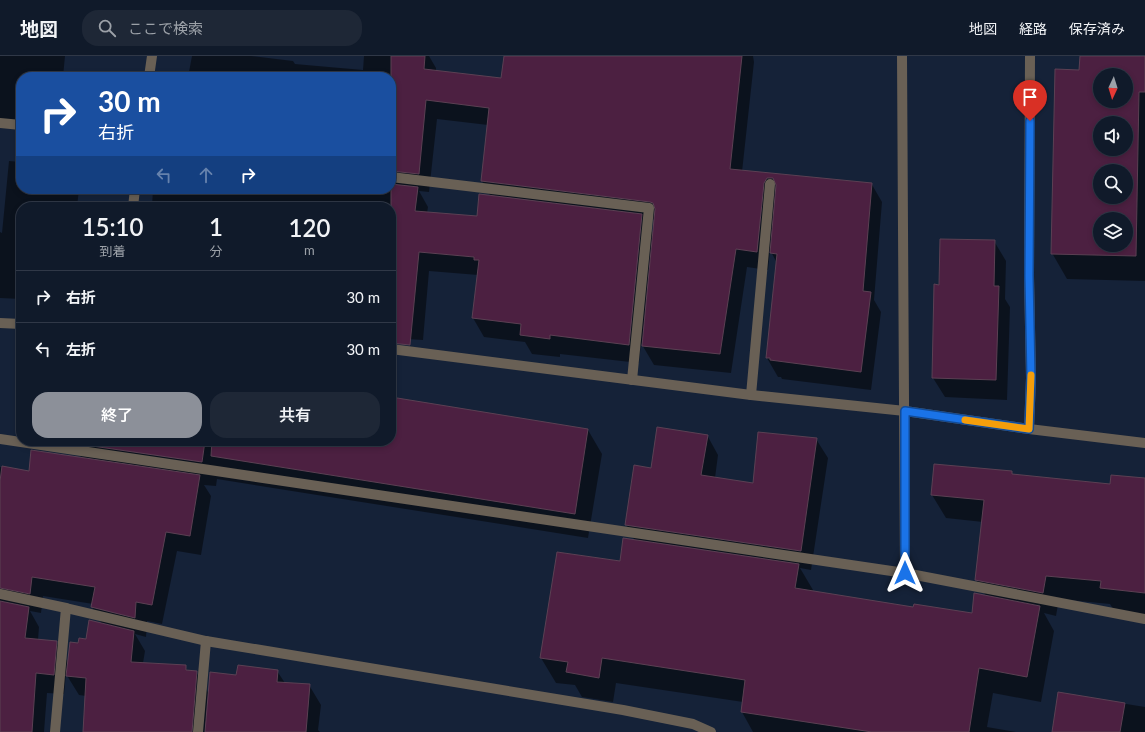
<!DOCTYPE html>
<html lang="ja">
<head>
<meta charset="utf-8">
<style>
	:root { --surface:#101a2a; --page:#1e2736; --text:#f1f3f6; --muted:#9ca1a8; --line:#303847; --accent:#8c9099 }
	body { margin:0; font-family:Lato,"Noto Sans JP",sans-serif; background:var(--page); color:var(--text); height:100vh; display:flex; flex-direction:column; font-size:15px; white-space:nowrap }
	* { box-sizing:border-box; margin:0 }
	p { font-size:13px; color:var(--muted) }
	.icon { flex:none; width:22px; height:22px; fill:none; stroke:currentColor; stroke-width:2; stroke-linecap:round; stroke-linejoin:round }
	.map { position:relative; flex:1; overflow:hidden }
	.details { position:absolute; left:16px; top:146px; width:380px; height:244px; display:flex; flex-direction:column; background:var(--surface); border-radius:16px; box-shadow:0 2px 6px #0003,0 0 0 1px var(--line) }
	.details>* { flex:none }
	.hud { position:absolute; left:16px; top:16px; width:380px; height:122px; border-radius:16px; box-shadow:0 2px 6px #0003,0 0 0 1px var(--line); background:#1a4fa0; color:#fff; overflow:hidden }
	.needle { width:26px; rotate:184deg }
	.tools { position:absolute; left:1093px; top:12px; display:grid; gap:8px }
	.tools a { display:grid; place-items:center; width:40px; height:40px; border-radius:50%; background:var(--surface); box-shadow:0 2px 6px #0003,0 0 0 1px var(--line); font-size:20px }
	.pin { position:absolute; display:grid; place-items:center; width:34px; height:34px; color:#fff; margin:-41px -17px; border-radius:50% 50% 50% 0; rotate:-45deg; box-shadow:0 0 4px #0007 }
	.pin .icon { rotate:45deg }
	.me { position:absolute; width:44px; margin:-22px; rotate:0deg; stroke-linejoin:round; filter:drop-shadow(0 0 3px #0008) }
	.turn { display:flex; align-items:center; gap:14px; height:84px; padding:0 16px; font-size:18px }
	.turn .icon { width:52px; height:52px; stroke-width:2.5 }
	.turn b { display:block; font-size:28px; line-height:34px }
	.lanes { display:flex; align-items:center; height:38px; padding:0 16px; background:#0003; justify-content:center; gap:20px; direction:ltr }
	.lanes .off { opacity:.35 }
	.eta { display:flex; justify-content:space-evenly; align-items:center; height:68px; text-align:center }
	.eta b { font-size:24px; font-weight:600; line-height:28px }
	.cta { display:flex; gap:8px; margin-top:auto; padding:8px 16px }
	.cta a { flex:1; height:46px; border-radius:16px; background:var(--accent); color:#fff; font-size:16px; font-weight:600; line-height:46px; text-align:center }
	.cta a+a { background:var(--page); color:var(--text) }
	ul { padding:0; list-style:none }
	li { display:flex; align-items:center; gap:12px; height:52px; padding:0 16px; border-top:1px solid var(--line) }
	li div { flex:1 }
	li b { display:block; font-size:15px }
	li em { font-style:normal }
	header { display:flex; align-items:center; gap:24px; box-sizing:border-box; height:56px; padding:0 20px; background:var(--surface); border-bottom:1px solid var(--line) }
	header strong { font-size:19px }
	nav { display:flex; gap:22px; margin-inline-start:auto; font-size:14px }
	.search { width:280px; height:36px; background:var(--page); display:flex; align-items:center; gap:10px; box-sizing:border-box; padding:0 14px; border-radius:16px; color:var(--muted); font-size:15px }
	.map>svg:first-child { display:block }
</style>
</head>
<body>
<header>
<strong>地図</strong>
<div class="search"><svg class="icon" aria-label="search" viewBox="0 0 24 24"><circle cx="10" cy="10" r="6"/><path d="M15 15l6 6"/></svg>ここで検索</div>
<nav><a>地図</a><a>経路</a><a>保存済み</a></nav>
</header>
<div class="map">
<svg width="1145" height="676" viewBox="0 0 1145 676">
	<rect width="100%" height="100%" fill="#152238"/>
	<!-- shadow -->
	<g fill="#0007" fill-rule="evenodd">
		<path d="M0,0H65L63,21H21V65L0,63Z"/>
		<path d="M192,0H251L293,5L295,8L363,14L364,0H429L436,12V15L502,23L505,0H753L754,6L742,116L871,127L882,146L874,244L881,256L871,334L782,323L781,321H778L767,302L777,207L770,194L768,214L747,211L731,317L654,309L641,287L639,307L560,298V301L532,298L525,286L484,281L473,262L478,219L429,215L423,284L391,282V151H152L153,133H391V21H188ZM437,63L488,69L482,125L491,141L478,161L427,157L428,151L419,135L429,136ZM643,162L655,164L654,180Z"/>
		<path d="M1081,0H1145V225L1067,223L1052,197L1080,15ZM1100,19H1126V45H1100ZM1100,67H1126V93H1100ZM1100,115H1126V141H1100ZM1100,163H1126V189H1100Z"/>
		<path d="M9,105L21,106V133H79L77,151H21V243L0,242V176L2,177Z"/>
		<path d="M994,185L1006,205L1005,243L1010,251L1007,344L945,341L933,322L940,230Z"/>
		<path d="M391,342L588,374L602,398L588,482L217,423L216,430L204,429L211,440L201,499L177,495L162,568L147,565L146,581L135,578L145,595L143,607L185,610L188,615L196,616L209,638L237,621L277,615L285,627L309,629L321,649L318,674L320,676H82H84L86,640L79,639L66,618L64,638L47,637L44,676H0V411L67,422L82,403L73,387V385H391ZM43,540L93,548L92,551L102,568L86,584L79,588L69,608L56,586L38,584L39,571L30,555L41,557Z"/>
		<path d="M707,379L718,399L715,422L754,428L816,383L828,402L811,514L800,512L813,534L812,536L914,552L973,558L986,540L976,524L983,466L946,462L932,439L1011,416L1013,419L1111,429L1145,423V559L1115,556L1110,548L1059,543L1056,560L1044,557L1054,575L1041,646L993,637L987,671L1016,676H753L742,656L743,646L616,627L613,646L582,641L575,629L556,627L541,602L621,506L635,485L626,469L652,413Z"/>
		<path d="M1059,637L1145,651V676H1053Z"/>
	</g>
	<!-- building -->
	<g fill="#4c2041" stroke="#5b4053" fill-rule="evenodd">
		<path d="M391,0H425L424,13L501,22L504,0H742L730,113L872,127L863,235L871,236L861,316L770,304V302H766L777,198L770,197L776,129L773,122H767L764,127L757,196L736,193L720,298L642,290L655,153L653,147L650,146L481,125L489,52L426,44L419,118L391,115Z"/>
		<path d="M1080,0H1145V36H1139L1136,200L1051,198L1055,13L1079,14ZM1100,19H1126V45H1100ZM1100,67H1126V93H1100ZM1100,115H1126V141H1100ZM1100,163H1126V189H1100Z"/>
		<path d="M391,128L418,131L415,155L477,160L479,138L642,158L629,289L550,279V283L520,279L521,268L472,262L479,204H474V201L419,196L410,289L391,287Z"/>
		<path d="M940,183L995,184L994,230H999L996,324L932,322L934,228L939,229Z"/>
		<path d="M391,341L588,373L575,458L211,400L212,385H391Z"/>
		<path d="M657,371L708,379L701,419L753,427L758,376L817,382L801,495L625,469L634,409L651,412Z"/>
		<path d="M58,385H205L202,406Z"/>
		<path d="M31,394L200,419L190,480L166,476L152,549L136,546L135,562L91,551L95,531L32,521L30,538L0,532V425L2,410L29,415Z"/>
		<path d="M934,408L1012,415V418L1110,428L1111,419L1145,422V537L1100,532L1101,525L1046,520L1043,537L975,524L984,444L931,439Z"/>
		<path d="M623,482L799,508L795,532L913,551L914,548L972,557L974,537L1040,550L1027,621L979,612L969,676H872L741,656L745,624L602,602L599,622L566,616L568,606L540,602L557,496L620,505Z"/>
		<path d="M0,545L29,551L25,582L57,585L54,619L36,617L32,676H0Z"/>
		<path d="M89,564L134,575L131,606L186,609V614L197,615L192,676H83L86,622L66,620L70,586L78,587L79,582L86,583Z"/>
		<path d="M238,609L278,614L277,626L310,628L306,676H205L210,616L236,619Z"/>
		<path d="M1058,636L1125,647L1120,676H1052Z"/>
	</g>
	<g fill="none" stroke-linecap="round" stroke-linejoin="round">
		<!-- service -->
		<g stroke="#696055" stroke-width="10">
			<path d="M149,21L152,0"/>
			<path d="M0,67L21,69"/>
			<path d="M391,121L649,152L632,324"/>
			<path d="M133,151L135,133"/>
			<path d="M751,339L770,128"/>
			<path d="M1029,373L1031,322L1029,220L1030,0"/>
		</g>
		<!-- minor -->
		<g stroke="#696055" stroke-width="10">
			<path d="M902,0L905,517"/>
			<path d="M0,267L21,268"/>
			<path d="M391,293L751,339L905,355"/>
			<path d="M0,383L905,517L1145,563"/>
			<path d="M0,538L66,552L206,585L623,654L693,668L711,676"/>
			<path d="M55,676L66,552"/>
			<path d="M198,676L206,585"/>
		</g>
		<!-- tertiary -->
		<path stroke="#696055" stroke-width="10" d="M905,355L1029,373L1145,387"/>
	</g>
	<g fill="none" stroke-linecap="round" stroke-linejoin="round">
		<!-- route casing -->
		<g stroke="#114b97" stroke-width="10">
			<path id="route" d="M905,517V355L1029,373L1031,322L1029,220L1030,65"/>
		</g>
		<!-- route -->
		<use href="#route" stroke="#1a73e8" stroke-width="7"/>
		<!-- slow -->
		<path stroke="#f59e0b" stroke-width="7" d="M965,364L1029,373L1031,319"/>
	</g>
</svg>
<div class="tools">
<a><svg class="needle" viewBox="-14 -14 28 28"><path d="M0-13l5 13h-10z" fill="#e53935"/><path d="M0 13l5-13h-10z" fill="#9ca1a8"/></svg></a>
<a><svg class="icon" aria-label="sound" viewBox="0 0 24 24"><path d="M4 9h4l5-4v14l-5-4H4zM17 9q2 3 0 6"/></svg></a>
<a><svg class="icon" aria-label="search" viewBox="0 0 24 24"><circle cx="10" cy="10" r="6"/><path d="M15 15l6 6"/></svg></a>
<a><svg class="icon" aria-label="layers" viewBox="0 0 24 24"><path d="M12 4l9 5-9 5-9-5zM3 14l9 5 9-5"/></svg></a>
</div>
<div class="pin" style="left:1030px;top:65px;background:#d93025"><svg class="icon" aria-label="arrive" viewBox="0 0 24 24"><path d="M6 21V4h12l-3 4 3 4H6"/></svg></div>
<svg class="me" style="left:905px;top:517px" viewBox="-20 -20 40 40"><path d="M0-17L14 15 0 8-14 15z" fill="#1a73e8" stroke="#fff" stroke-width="4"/></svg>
<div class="hud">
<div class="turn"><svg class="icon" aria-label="right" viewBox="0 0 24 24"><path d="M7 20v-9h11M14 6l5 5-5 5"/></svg><div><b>30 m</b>右折</div></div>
<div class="lanes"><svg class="icon off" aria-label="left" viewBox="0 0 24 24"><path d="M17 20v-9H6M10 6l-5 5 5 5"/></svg><svg class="icon off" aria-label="ahead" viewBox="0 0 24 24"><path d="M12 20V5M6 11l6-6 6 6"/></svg><svg class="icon" aria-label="right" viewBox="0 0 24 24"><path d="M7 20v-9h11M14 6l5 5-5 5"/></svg></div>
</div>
<section class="details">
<div class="eta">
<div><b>15:10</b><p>到着</p></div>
<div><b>1</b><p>分</p></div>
<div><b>120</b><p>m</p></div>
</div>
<ul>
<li><svg class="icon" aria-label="right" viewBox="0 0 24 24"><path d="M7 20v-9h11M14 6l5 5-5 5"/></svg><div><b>右折</b></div><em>30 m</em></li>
<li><svg class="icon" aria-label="left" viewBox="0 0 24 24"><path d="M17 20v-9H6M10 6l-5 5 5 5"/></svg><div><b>左折</b></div><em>30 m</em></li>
</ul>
<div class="cta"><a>終了</a><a>共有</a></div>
</section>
</div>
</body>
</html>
